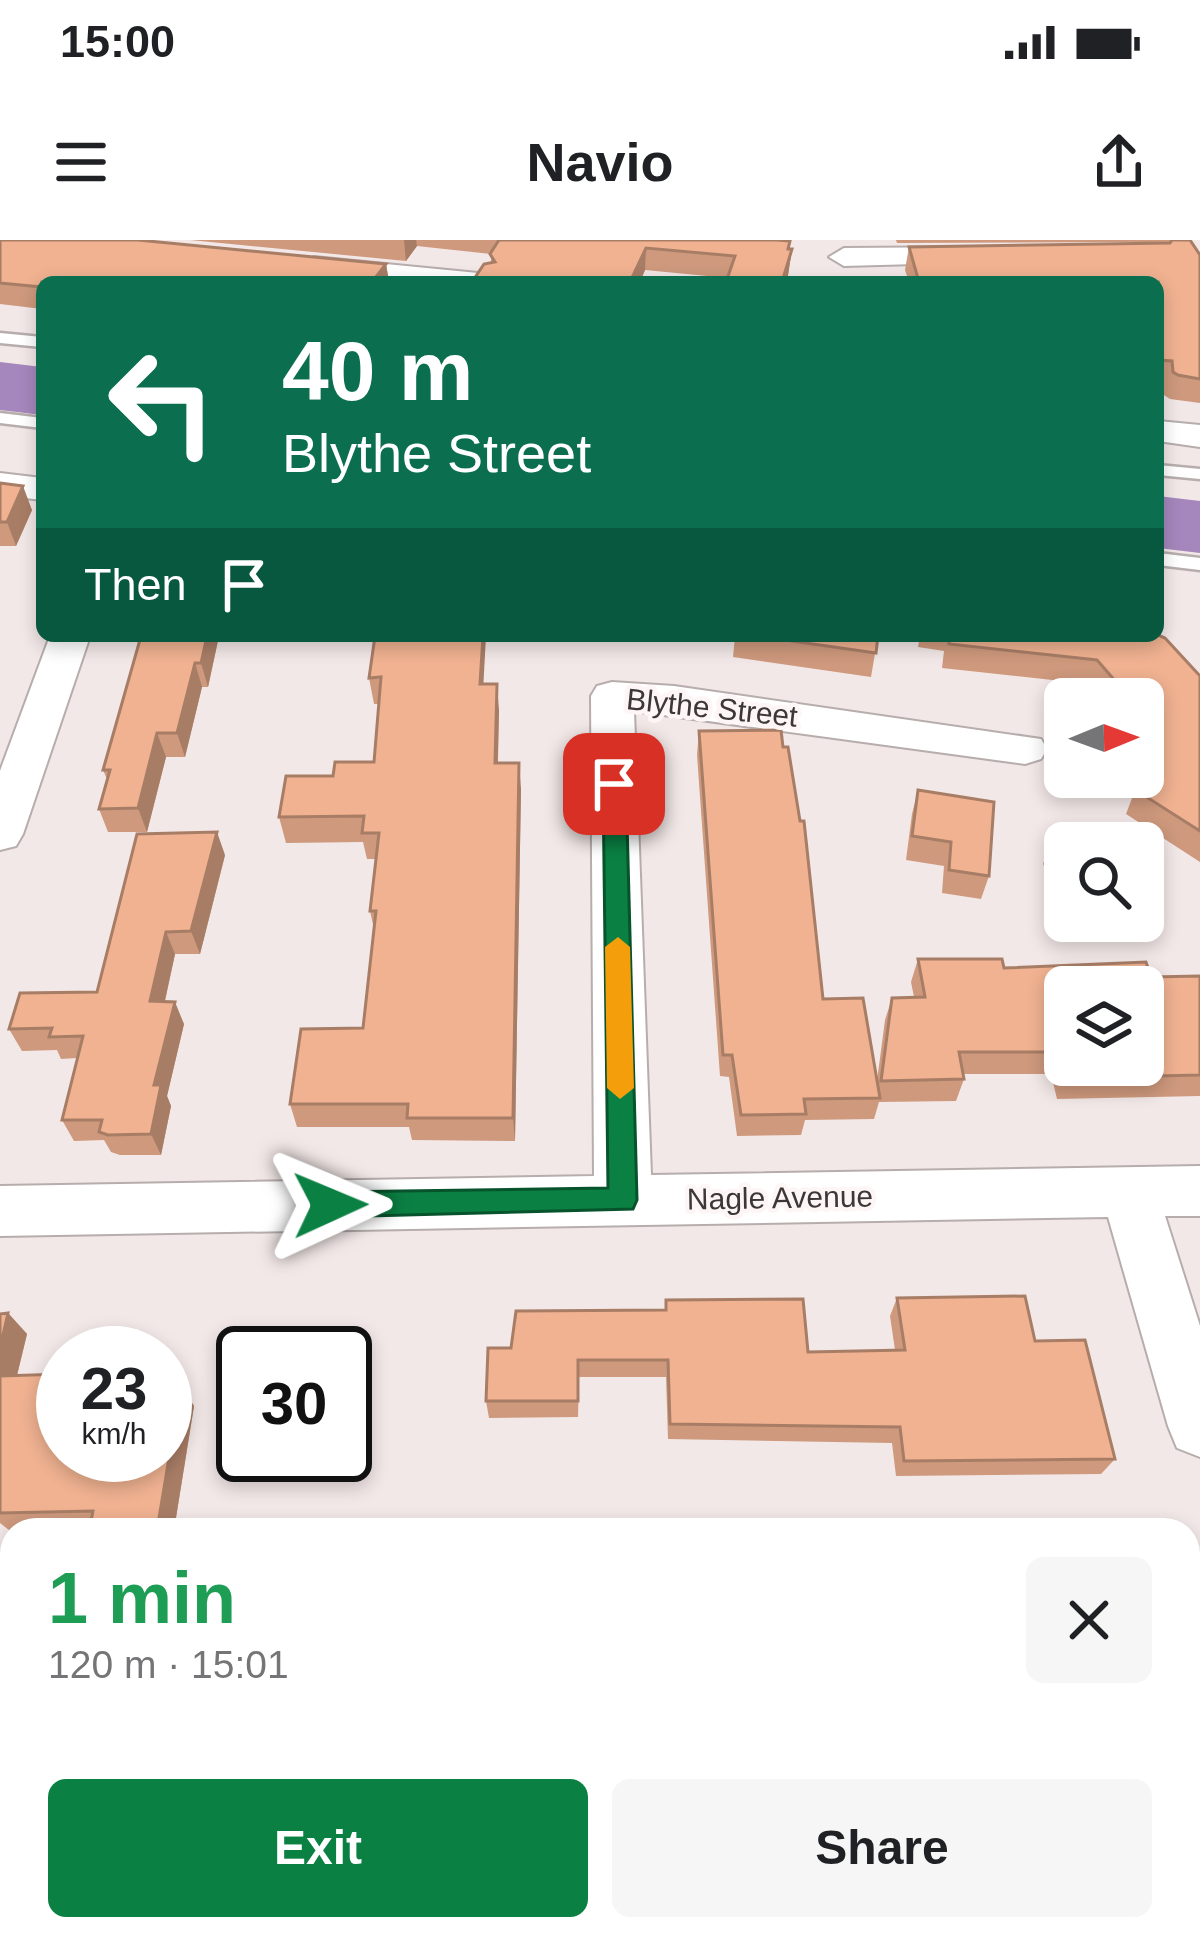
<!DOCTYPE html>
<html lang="en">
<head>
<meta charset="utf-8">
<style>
	:root { --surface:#fff; --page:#f6f6f6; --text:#202124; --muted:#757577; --accent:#0b8043 }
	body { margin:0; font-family:Helvetica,sans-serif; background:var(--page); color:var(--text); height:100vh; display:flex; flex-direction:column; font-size:45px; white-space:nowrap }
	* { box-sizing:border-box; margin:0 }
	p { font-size:39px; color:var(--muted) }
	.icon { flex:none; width:66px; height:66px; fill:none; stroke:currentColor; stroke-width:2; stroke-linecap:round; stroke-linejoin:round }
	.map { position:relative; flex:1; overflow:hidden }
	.panel { position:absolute; left:0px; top:1278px; width:1200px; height:423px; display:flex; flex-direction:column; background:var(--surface); border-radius:36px 36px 0 0; box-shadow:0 6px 18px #0003 }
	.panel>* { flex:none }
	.top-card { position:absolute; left:36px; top:36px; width:1128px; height:366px; border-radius:18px; box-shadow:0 6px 18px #0003; background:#0b6e4f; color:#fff; overflow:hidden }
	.needle { width:78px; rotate:89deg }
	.fabs { position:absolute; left:1044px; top:438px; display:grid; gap:24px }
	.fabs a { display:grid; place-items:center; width:120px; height:120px; border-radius:18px; background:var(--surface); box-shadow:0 6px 18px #0003; font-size:60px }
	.speed { position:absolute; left:36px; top:1086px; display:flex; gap:24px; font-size:60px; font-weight:700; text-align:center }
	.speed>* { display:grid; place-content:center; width:156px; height:156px; border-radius:50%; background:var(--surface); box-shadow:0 6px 18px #0003; line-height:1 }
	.speed small { font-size:30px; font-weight:400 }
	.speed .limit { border:6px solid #111; border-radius:18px; background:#fff; color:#111 }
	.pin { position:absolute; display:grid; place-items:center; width:102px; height:102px; color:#fff; margin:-51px; border-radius:24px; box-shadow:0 6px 18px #0006 }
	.me { position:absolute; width:132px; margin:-66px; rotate:89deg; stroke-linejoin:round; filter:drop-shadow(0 0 9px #0008) }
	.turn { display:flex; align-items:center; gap:42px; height:252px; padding:0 48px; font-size:54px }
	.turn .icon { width:156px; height:156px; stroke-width:2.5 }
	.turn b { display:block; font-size:84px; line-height:102px }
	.then { display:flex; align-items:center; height:114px; padding:0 48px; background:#0003; gap:24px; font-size:45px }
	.round { display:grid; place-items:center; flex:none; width:126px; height:126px; border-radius:18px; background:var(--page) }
	.overview { display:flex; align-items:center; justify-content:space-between; height:204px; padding:0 48px }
	h1 { font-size:72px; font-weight:700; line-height:90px; color:#1e9e55 }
	.button { display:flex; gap:24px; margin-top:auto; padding:24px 48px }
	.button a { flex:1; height:138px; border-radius:18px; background:var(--accent); color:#fff; font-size:48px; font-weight:700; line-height:138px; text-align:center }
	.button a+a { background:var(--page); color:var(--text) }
	.status { display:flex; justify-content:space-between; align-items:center; height:84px; padding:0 60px; background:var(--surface); direction:ltr }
	.status svg { height:33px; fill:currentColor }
	header { display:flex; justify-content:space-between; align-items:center; height:156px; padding:0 48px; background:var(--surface); font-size:54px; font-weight:700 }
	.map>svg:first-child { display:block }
</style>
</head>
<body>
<div class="status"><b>15:00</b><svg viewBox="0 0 49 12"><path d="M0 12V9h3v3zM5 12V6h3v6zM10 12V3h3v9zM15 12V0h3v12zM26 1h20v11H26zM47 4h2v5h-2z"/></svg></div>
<header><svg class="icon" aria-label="menu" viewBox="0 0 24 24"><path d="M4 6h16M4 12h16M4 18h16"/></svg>Navio<svg class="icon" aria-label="share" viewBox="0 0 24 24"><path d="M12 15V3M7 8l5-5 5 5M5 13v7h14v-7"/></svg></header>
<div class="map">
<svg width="1200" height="1699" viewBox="0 0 1200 1699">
	<rect width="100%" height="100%" fill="#f3e8e8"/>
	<!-- water -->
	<g fill="#a687bd">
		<path d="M0,122L42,127V175L0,170Z"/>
		<path d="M1158,256L1200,261V313L1158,308Z"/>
	</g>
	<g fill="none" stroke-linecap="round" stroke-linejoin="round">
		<!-- lane casing -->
		<g stroke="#b7adad" stroke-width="5">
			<g id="lane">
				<path d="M0,93L42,97V107L0,103Z"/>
				<path d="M0,173L42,178V188L0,183Z"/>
				<path d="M1158,225L1200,229V239L1158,235Z"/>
				<path d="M1158,313L1200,318V330L1158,325Z"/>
			</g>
		</g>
		<!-- street casing -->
		<g stroke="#b7adad" stroke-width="4">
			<g id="street">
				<path d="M979,7L990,10L994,16L990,22L844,26L829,17L844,8Z"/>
				<path d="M314,17L478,33L493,42H385L303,32L299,26Z"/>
				<path d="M1158,181L1200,185V207L1158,201Z"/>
				<path d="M0,233L42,238V260L0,255Z"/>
				<path d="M50,396H90L23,594L16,606L0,610V531Z"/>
				<path d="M612,442L674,446L1041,499L1047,509L1041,519L1025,524L634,471L651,935L1200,926V976H1165L1200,1086V1217L1177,1208L1168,1186L1108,977L0,996V946L594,936L591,456L597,446Z"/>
			</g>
		</g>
		<!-- lane -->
		<use href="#lane" fill="#fff" fill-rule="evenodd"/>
		<!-- street -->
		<use href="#street" fill="#fff" fill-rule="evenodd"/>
	</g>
	<!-- wall -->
	<g fill="#ce997d">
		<path d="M0,0L386,24L389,42H42V69L0,64Z"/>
		<path d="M190,0H777L790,1L789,9H792L787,42H726L728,38L645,30L640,42H472L491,23V14L417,6L406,21Z"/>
		<path d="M896,0H1190L1200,15V163L1170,159L1164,155V144H1158V42H909L905,30L909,7L1155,3L1152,2L897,3Z"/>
		<path d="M0,243L32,270L16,306H0Z"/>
		<path d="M141,396H219L208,447H202L185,517H166L147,592H108L99,569L107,539L103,530Z"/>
		<path d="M735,396H878L871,437L733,417Z"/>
		<path d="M920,396H1158L1200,436V622L1126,574L1140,537H1143V529L1148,514L1143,508V459H1101L1089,444L942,428L944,411L918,407Z"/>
		<path d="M369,438L484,444L499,470L498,523L521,549L515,901L412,900L409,887H297L290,864L363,788L374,689L370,671L376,619H367L363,602L286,603L279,577L333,536L374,522L378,464H374Z"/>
		<path d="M699,491L823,759L877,841L885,780L892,758L914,757L911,742L918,719L1004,728L1151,737L1200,736V856L1057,859L1051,834H963L964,839L956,861L879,862L874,879L805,880L801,895L737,896L729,837L720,836L697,515Z"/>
		<path d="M918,550L989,636L981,659L942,653L944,626L906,620L912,574Z"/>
		<path d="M1132,586L1158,625L1146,648L1143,649V603H1065V659L1043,624L1052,601Z"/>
		<path d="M225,615L200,714H175L165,761L184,784L167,856L171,866L161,915H120L111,912L104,900L74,901L62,880L77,818L61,819L57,810L22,811L9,789L97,752Z"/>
		<path d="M897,1058L1035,1101L1115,1219L1101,1234L896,1236L892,1203L668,1199L666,1137H579L578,1177L489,1178L486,1161L511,1108L665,1070L666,1060L808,1112L895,1110L890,1076Z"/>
		<path d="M8,1073L27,1094L17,1135L63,1215L181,1146L194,1166L174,1290H89L90,1288L9,1290L0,1283V1074Z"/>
	</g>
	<!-- shaded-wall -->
	<g fill="#a87d66">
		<path d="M404,0H416L417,6L406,21Z"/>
		<path d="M646,8L645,30L640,42H630Z"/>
		<path d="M792,9L787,42H782Z"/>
		<path d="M386,24L389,42H372Z"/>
		<path d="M23,246L32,270L16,306L7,282Z"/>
		<path d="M207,396H219L208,447L201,423Z"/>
		<path d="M483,396H486L482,470L480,444Z"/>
		<path d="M195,423L202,447L185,517L177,493Z"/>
		<path d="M497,444L499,470L497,549L495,523Z"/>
		<path d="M157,493L166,517L147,592L138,568Z"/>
		<path d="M519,523L521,549L515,901L513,878Z"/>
		<path d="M217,592L225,615L200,714L191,691Z"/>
		<path d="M1158,625L1146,648L1143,649V628Z"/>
		<path d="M166,692L175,714L160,783L150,761Z"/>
		<path d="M175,762L184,784L167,856L171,866L161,915L151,894L154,845Z"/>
		<path d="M8,1073L27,1094L12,1156L0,1143V1108Z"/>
		<path d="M181,1146L194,1166L174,1290H157Z"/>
		<path d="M410,1689H417V1699H409Z"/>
	</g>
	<!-- building -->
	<g fill="#f0b291" stroke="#a87d66" stroke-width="3" fill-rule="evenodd">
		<path d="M0,0H138L386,24L372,42H42V47L0,43Z"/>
		<path d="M499,0H777L790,1L788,9H792L782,42H726L735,16L646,8L630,42H472L484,24L495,22L490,14Z"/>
		<path d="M1172,0H1190L1200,15V139L1178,135L1173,132L1172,121L1158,120V42H919L909,7L1170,3Z"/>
		<path d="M0,243L23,246L7,282H0Z"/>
		<path d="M1158,395L1165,398L1200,436V591L1137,551L1159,491L1143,473V459H1131L1097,420L949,404V396Z"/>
		<path d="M141,396H207L201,423H195L177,493H157L138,568L99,569L110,530H103Z"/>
		<path d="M375,396H483L480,444H497L495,523H519L513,878H407L408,864H290L301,789L363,788L376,671H370L379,593H362L364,576L279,577L286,536H333L335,522H374L381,437L369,438Z"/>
		<path d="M756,396H878L876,413Z"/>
		<path d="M781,490L783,507H788L800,581H804L823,759L863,758L880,858L804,859L806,874L741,875L732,815H723L699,491Z"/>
		<path d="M918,550L994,562L989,636L949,630L951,602L912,596Z"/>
		<path d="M1132,586L1158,625L1143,628V603H1065V621L1052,601Z"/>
		<path d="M217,592L191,691L166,692L150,761L175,762L154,845H161L151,894L108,895L99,892L102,880H62L83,796L49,797L52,788L9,789L20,753L97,752L137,594Z"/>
		<path d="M918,719H1002L1004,728L1146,722L1151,737L1200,736V835L1068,838L1061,812H959L964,839L881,841L892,758L925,757ZM1065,747H1143V825H1065Z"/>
		<path d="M1025,1056L1035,1101L1085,1100L1115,1219L904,1221L900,1187L670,1184L668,1120H578V1161H486L488,1108H511L516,1071L666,1070V1060L803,1059L808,1112L905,1110L897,1058Z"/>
		<path d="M8,1073L0,1108V1074Z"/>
		<path d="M63,1134V1215H165V1147L181,1146L157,1290H89L93,1271L0,1273V1136Z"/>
		<path d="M209,1689H410L409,1699H208Z"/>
	</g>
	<!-- route -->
	<path fill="#0b8043" stroke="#07532c" stroke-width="3" d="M614,536L626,544L637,960L633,969L330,977L320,974L316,965L320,956L330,952L608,948L603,544Z"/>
	<!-- slow -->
	<path fill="#f59e0b" d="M618,697L630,707L634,848L620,859L607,848L605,707Z"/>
	<g text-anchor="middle" stroke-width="9" stroke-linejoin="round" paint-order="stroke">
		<!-- street labels -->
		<g font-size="30" fill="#3c3838" stroke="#fef5f6">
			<text transform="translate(712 468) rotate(6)" y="10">Blythe Street</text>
			<text transform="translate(780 958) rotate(-1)" y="10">Nagle Avenue</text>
		</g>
	</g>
</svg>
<div class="fabs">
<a><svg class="needle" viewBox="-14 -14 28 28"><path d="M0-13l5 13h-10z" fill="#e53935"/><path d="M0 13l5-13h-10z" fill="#757577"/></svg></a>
<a><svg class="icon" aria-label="search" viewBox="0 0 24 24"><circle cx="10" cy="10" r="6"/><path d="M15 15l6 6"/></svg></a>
<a><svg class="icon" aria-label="layers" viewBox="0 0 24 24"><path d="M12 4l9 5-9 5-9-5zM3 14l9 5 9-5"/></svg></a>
</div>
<div class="speed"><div>23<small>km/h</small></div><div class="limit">30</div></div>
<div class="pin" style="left:614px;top:544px;background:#d93025"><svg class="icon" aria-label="arrive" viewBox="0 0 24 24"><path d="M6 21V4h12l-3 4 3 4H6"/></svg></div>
<svg class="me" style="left:330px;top:965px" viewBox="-20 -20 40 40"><path d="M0-17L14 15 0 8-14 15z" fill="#0b8043" stroke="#fff" stroke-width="4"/></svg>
<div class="top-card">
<div class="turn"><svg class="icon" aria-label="left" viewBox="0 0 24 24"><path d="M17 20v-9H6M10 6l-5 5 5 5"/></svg><div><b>40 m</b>Blythe Street</div></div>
<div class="then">Then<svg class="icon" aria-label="arrive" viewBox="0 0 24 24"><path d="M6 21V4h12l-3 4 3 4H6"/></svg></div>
</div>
<section class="panel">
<div class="overview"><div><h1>1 min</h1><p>120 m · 15:01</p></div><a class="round"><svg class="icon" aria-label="close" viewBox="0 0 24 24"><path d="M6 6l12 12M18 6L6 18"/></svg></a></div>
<div class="button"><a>Exit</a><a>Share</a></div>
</section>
</div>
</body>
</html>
